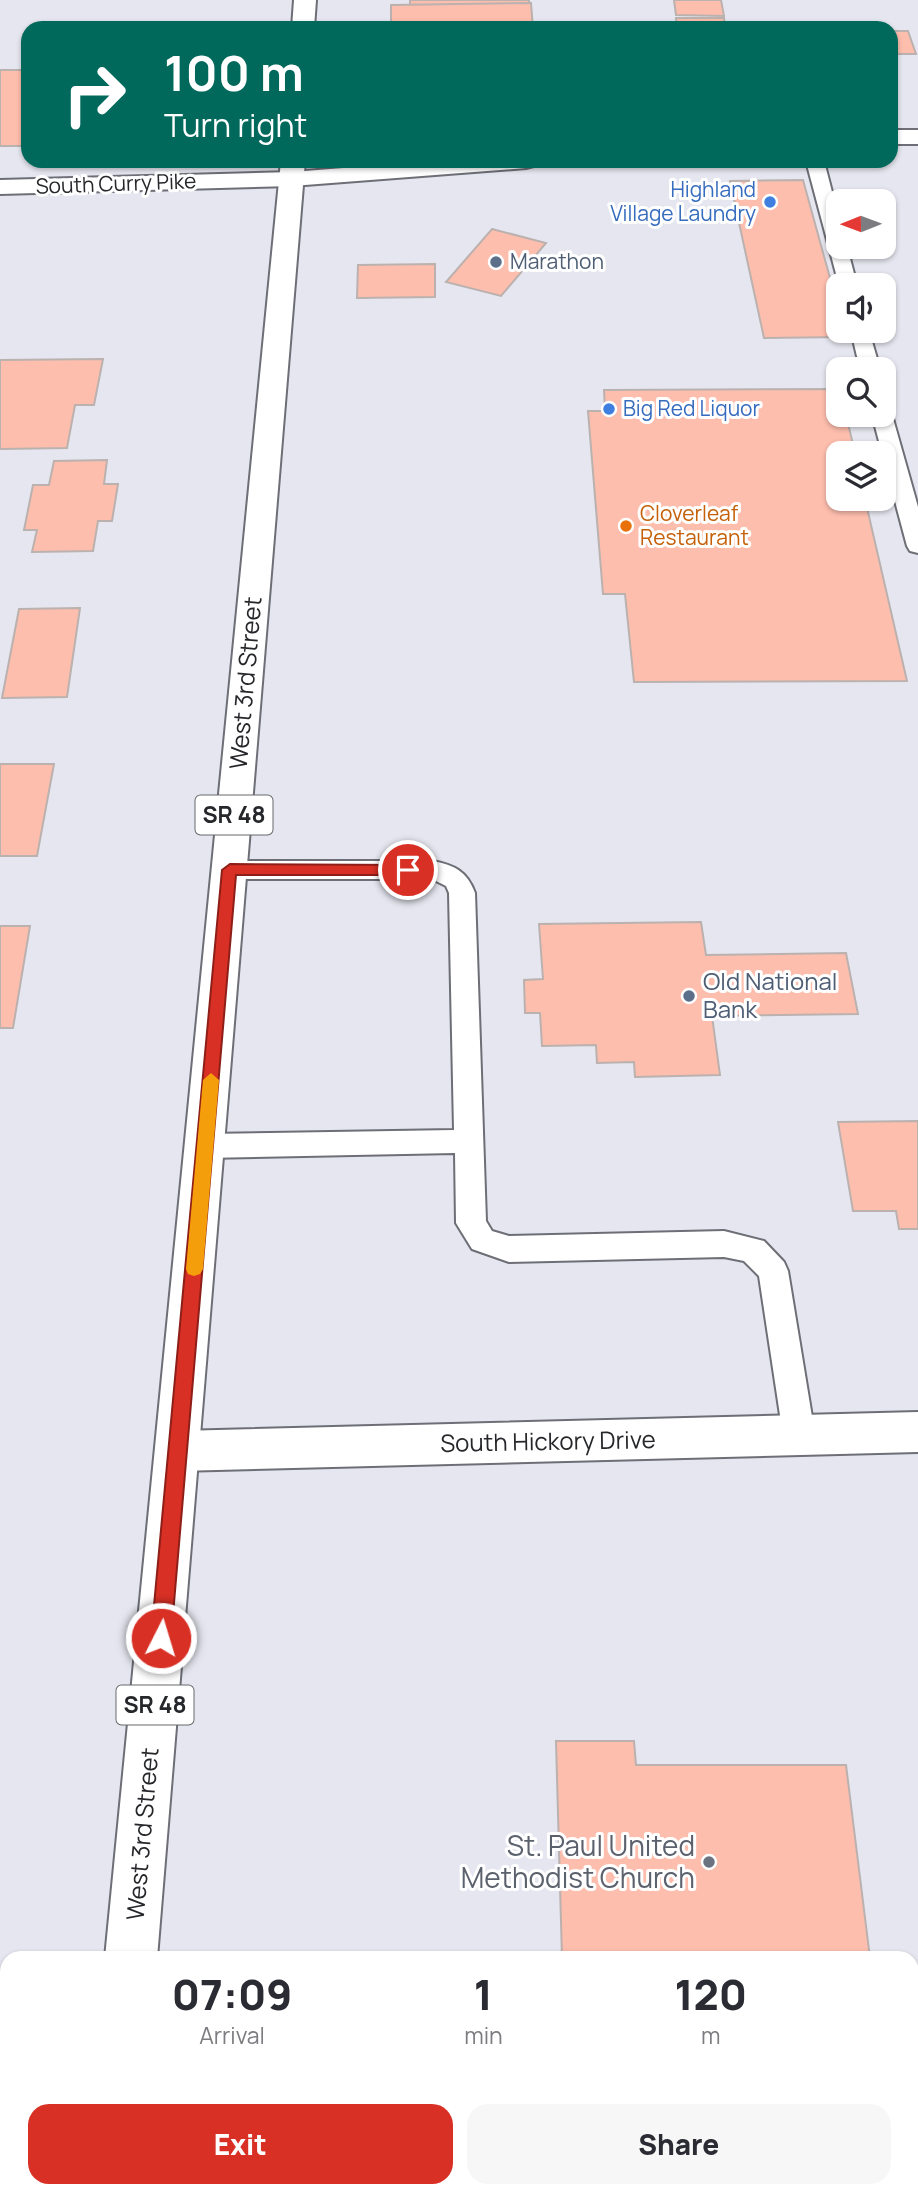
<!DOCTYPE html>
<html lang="en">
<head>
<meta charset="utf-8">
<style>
	:root { --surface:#fff; --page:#f7f7f7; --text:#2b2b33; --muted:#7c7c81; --accent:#d93025 }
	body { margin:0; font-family:Manrope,sans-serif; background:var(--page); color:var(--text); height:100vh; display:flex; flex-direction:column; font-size:26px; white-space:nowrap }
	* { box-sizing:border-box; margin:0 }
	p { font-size:23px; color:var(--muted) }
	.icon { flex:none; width:38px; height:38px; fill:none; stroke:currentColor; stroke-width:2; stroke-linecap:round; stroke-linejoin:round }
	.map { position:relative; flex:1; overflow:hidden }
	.details { position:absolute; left:0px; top:1951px; width:919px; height:247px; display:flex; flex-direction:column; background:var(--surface); border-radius:21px 21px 0 0; box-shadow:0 2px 5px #0004 }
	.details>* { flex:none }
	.banner { position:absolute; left:21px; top:21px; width:877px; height:147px; border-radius:21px; box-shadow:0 2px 5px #0004; background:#00695c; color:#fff; overflow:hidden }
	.needle { width:46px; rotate:269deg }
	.tools { position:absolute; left:826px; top:189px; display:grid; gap:14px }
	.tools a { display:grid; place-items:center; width:70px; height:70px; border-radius:14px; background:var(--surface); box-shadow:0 2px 5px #0004; font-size:35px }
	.pin { position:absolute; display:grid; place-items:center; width:60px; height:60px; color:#fff; margin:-30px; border:4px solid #fff; border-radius:50%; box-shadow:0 2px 7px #0007 }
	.me { position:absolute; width:77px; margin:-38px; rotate:5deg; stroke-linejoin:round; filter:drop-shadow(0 0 5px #0008) }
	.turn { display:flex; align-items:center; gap:24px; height:147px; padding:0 28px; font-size:32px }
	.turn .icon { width:91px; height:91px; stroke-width:2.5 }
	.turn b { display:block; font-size:49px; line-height:60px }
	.eta { display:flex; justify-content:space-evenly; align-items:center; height:119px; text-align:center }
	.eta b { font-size:42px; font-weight:800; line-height:49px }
	.primary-button { display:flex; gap:14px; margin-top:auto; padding:14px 28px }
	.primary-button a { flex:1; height:80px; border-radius:21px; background:var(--accent); color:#fff; font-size:28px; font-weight:800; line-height:80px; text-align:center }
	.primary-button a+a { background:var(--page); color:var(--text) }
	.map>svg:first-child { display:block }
</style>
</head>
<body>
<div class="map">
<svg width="918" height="2197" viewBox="0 0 918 2197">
	<rect width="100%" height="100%" fill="#e5e6ef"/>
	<!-- building -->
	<g fill="#febeae" stroke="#bbb1ae" stroke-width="2">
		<rect x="410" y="0" width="119" height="6"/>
		<path d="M674,0H721L724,16L676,15Z"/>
		<path d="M531,3L533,28H391V5Z"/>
		<path d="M676,18H724L725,28H677Z"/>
		<path d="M891,31H908L916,54H891Z"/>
		<rect x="0" y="70" width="28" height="76"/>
		<path d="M803,180L838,307V331H845L846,337L764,338L730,181Z"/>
		<path d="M492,229L546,243L501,296L446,282Z"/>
		<path d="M435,264V297L357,298L358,265Z"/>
		<path d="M103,359L94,405H75L67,448L0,449V360Z"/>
		<path d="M838,389V415H846L855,453H838V499H865L907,681L634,682L625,594H603L588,411H605L604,390Z"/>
		<path d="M107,460L104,484H118L112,521H98L93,551L32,552L37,530H24L33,485H49L54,461Z"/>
		<path d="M80,608L67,697L2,698L19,609Z"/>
		<path d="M0,764H54L37,856H0Z"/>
		<path d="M701,922L706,955L846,953L858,1014L712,1016L720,1075L635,1077L634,1062L597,1063L596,1045L542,1046L540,1013H525L524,980L543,979L539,924Z"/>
		<path d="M0,926H30L13,1028H0Z"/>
		<path d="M918,1121V1229H899L896,1211H853L838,1122Z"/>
		<path d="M556,1741H634L636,1765H846L870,1958H562Z"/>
		<rect x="455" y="2191" width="445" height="6"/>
	</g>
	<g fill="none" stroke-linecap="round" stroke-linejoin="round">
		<!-- service casing -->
		<g stroke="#6d6e76" stroke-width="4">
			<g id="service">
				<path d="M806,161H824L838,215V247H847L857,285H839Z"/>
				<path d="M851,331H869L880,369H860Z"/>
				<path d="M884,409L892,415L918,507V553L910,551L907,546L872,415H884Z"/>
				<path d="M230,861H432C454,865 467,871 475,893L486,1221L492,1231L509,1236L724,1231L764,1241L784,1262L788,1271L815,1435L810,1445L799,1450L788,1445L783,1435L759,1276L744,1261L724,1257L509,1262L472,1249L456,1223L455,1153L205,1158L195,1154L191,1146L195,1138L205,1134L454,1130L449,893L446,886L432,879H230L221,877L217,870L221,863Z"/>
			</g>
		</g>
		<!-- minor casing -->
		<g stroke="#6d6e76" stroke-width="4">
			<g id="minor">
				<path d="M918,1412V1452L178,1471L162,1465L156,1451L162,1437L178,1431Z"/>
				<rect x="0" y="1986" width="7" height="52"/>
			</g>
		</g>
		<!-- secondary casing -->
		<g stroke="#6d6e76" stroke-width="4">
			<g id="secondary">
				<rect x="891" y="130" width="27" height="14"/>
				<path d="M433,161H538L534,166L526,168L292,186L0,194V180L292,172Z"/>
			</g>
		</g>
		<!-- primary casing -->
		<g stroke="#6d6e76" stroke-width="4">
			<g id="primary">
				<path d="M294,0H316L314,28H292Z"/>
				<path d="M281,161H305L157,1958H105Z"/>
				<rect x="81" y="2191" width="56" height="6"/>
			</g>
		</g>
		<!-- service -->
		<use href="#service" fill="#fff" fill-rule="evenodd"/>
		<!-- minor -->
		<use href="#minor" fill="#fff" fill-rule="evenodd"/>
		<!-- secondary -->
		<use href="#secondary" fill="#fff" fill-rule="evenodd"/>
		<!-- primary -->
		<use href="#primary" fill="#fff" fill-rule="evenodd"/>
	</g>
	<!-- route -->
	<path fill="#d93025" stroke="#8d1f18" stroke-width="2" d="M230,864L408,865L415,870L408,875H236L171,1638L168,1645L161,1647L154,1645L151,1638L222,870Z"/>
	<!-- slow -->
	<path fill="#f59e0b" d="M211,1073L219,1080L203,1269L200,1274L194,1276L188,1274L186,1269L203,1080Z"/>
	<!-- markers -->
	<g fill="#3f7fe0" stroke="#fff" stroke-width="2.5">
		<circle cx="770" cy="202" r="7"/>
		<circle cx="609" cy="409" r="7"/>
	</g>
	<g fill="#5c6f8a" stroke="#fff" stroke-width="2.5">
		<circle cx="496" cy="262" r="7"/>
		<circle cx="689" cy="996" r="7"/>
	</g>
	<circle fill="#e8710a" stroke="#fff" stroke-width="2.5" cx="626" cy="526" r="7"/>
	<circle fill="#6b7280" stroke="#fff" stroke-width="2.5" cx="709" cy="1862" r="7"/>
	<g text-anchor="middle" stroke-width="6" stroke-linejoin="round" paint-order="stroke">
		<!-- far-street labels -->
		<g font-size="21" fill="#26272a" stroke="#fff">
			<text transform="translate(116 184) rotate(-2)" y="7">South Curry Pike</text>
		</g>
		<!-- far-shop labels -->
		<g font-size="21" fill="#366cbe" stroke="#fff" text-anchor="end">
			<text x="756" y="197">Highland<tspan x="756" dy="24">Village Laundry</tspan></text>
			<text x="623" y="416" text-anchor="start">Big Red Liquor</text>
		</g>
		<!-- far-service labels -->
		<g font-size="21" fill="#4e5e75" stroke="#fff" text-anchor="start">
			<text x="510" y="269">Marathon</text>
		</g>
		<!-- far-food labels -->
		<g font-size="21" fill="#c56008" stroke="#fff" text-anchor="start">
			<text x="640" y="521">Cloverleaf<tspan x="640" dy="24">Restaurant</tspan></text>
		</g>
		<!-- shield labels -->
		<g fill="#fff" stroke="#67686a" stroke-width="2">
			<rect x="195.5" y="795.5" width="77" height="39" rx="5"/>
			<rect x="116.5" y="1685.5" width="77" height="39" rx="5"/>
		</g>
		<g font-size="23" font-weight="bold" fill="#26272a">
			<text x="234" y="823">SR 48</text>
			<text x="155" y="1713">SR 48</text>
		</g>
		<!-- street labels -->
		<g font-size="24" fill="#26272a" stroke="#fff">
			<text transform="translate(246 683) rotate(-85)" y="8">West 3rd Street</text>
			<text transform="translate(548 1442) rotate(-1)" y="8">South Hickory Drive</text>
			<text transform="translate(143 1834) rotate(-85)" y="8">West 3rd Street</text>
		</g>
		<!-- service labels -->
		<g font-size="24" fill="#4e5e75" stroke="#fff" text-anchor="start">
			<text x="703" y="990">Old National<tspan x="703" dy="28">Bank</tspan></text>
		</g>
		<!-- near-worship labels -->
		<g font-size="28" fill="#5b616d" stroke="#fff" text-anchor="end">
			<text x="695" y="1856">St. Paul United<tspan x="695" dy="32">Methodist Church</tspan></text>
		</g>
	</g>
</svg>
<div class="tools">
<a><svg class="needle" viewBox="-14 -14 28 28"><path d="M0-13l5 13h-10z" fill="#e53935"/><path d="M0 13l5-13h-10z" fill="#7c7c81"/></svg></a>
<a><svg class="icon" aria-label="sound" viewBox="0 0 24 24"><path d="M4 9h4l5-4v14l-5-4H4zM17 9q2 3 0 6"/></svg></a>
<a><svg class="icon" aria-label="search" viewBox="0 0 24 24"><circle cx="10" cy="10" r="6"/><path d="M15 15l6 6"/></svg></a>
<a><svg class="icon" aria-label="layers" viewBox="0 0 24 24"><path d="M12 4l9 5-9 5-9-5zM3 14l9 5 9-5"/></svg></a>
</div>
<div class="pin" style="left:408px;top:870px;background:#d93025"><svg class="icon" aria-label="arrive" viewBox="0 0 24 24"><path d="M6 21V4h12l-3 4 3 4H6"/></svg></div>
<svg class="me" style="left:161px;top:1638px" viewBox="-20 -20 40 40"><circle r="17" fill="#d93025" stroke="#fff" stroke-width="3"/><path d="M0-11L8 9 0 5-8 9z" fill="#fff"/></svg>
<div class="banner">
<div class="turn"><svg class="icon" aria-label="right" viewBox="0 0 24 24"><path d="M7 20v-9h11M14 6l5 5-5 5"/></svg><div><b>100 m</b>Turn right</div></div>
</div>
<section class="details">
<div class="eta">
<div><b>07:09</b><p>Arrival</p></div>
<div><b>1</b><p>min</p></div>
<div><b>120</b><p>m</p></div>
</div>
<div class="primary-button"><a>Exit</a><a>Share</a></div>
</section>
</div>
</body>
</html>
